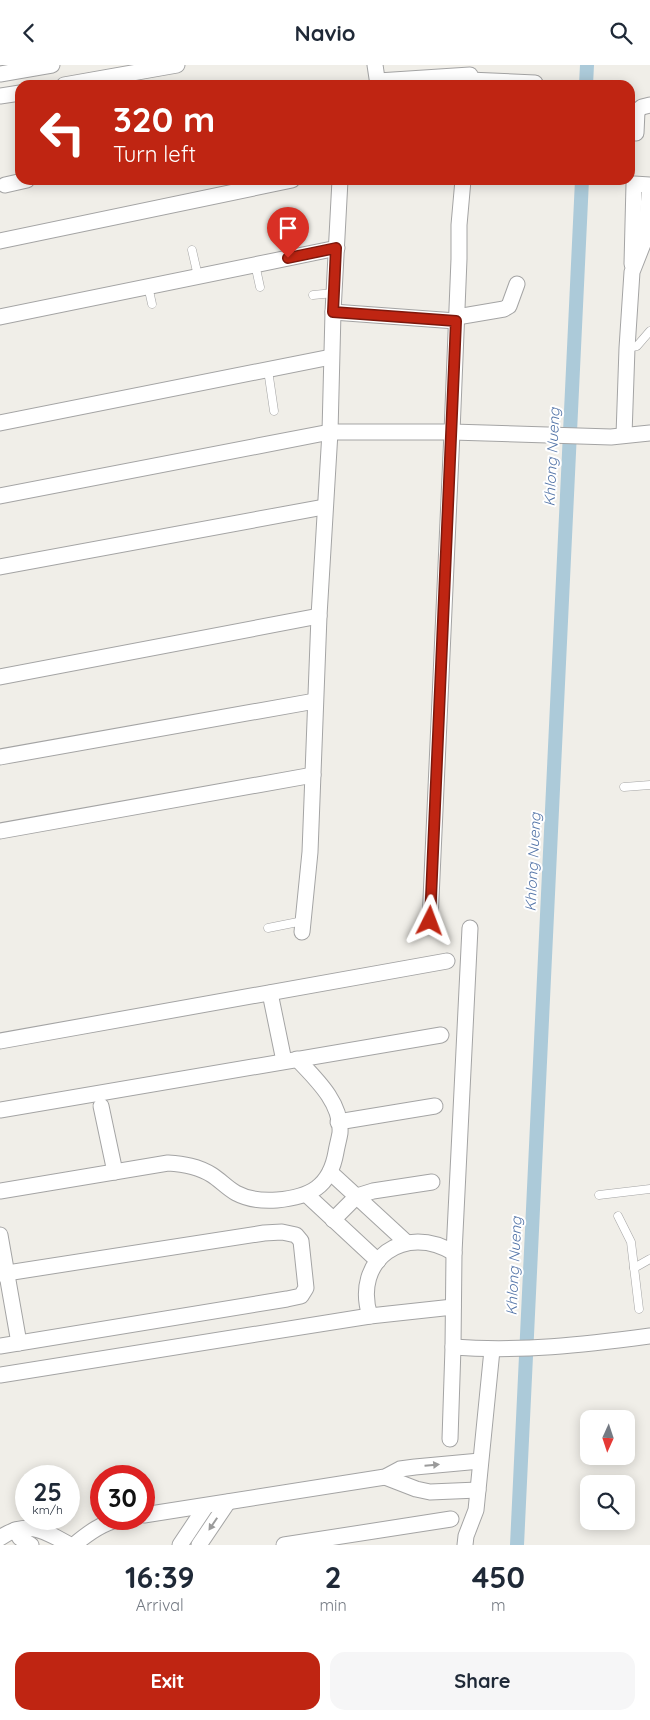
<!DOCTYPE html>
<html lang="en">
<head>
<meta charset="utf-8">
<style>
	:root { --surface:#fff; --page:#f6f6f7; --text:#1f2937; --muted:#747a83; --accent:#bf2512 }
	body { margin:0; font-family:Quicksand,sans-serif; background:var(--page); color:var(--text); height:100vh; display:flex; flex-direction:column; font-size:19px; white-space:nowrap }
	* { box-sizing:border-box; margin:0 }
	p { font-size:16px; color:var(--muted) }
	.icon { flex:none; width:28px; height:28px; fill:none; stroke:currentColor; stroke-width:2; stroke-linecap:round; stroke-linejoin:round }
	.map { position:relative; height:1480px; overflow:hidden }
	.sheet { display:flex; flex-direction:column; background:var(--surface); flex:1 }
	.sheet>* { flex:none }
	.top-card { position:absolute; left:15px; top:15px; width:620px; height:105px; border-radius:15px; box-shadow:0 2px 12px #0003; background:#bf2512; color:#fff; overflow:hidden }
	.needle { width:32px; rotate:183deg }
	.buttons { position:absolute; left:580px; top:1345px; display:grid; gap:10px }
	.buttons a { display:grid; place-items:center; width:55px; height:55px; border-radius:10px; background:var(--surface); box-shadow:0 2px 12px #0003; font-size:25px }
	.speed { position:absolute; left:15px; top:1400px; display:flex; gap:10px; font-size:25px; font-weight:700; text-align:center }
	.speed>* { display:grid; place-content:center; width:65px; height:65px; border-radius:50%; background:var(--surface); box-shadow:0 2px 12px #0003; line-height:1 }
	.speed small { font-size:12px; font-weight:400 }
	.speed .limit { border:8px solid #d22; background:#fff; color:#111 }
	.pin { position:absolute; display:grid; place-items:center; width:42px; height:42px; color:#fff; margin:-51px -21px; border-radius:50% 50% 50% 0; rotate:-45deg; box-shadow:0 0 5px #0007 }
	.pin .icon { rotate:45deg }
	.me { position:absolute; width:55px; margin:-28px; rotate:3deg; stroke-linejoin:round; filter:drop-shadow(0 0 4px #0008) }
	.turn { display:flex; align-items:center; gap:18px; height:105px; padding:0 15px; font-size:22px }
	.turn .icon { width:65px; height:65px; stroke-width:2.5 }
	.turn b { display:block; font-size:35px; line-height:42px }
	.eta { display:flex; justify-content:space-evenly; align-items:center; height:85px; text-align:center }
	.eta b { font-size:30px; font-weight:700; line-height:35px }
	.action { display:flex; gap:10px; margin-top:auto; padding:10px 15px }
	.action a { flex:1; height:58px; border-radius:15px; background:var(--accent); color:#fff; font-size:20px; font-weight:700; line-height:58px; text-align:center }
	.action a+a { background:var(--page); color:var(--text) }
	header { display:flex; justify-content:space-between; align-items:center; height:65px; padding:0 15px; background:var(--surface); font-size:22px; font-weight:700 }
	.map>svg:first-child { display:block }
</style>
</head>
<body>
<header><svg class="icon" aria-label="back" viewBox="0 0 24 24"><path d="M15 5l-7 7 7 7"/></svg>Navio<svg class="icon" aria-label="search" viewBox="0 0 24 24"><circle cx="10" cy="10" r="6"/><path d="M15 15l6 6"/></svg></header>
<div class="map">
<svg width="650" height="1480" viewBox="0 0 650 1480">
	<rect width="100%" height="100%" fill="#f0eee8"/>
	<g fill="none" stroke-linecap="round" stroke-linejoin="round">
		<!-- canal -->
		<g stroke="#accad9" stroke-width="14">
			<path d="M586,20L587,0"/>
			<path d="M517,1480L582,115"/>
		</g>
		<!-- lane casing -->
		<g stroke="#a4a4a4" stroke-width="9">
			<g id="lane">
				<path d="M192,185L198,211"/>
				<path d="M255,199L260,222"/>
				<path d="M148,221L152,239"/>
				<path d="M313,230L334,228"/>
				<path d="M627,283L637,281L650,266"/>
				<path d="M268,305L274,346"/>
				<path d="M624,722L650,720"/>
				<path d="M268,863L303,856"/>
				<path d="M599,1130L650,1124"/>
				<path d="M618,1151L631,1177L639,1244"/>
				<path d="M634,1203L650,1194"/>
			</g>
		</g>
		<!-- street casing -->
		<g stroke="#a4a4a4" stroke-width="17">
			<g id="street">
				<path d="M375,0L378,20"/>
				<path d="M0,9L52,0"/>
				<path d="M469,15L535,18"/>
				<path d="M378,16L470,10"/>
				<path d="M64,20L177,0"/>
				<path d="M0,31L20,28"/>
				<path d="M636,68L637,46L642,42L650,40"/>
				<path d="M5,120L27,115"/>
				<path d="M0,176L292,115"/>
				<path d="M632,199L634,119L650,120"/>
				<path d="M333,247L456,256"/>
				<path d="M0,252L337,183"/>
				<path d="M457,252L504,244L509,241L517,219"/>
				<path d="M0,358L331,292"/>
				<path d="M624,370L627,283L632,207L645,174L650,121"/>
				<path d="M0,431L330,367H452L611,372L650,368"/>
				<path d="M0,502L324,442"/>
				<path d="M0,612L319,551"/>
				<path d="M0,692L315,636"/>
				<path d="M0,766L313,710"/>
				<path d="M430,856L452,367L459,194V160L463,115"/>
				<path d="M302,867L310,787L319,551L330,367L333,247L340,115"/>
				<path d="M270,928L284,996"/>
				<path d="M0,976L447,896"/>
				<path d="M101,1041L115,1107"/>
				<path d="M0,1045L441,970"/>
				<path d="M338,1057L435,1041"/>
				<path d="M330,1107L406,1177"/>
				<path d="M0,1126L168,1098C183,1099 198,1101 212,1110C220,1115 227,1123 236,1128C249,1135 263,1136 277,1135C310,1132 330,1122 336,1087C337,1081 339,1074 340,1068C342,1038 316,1014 297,994"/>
				<path d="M307,1130L378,1196"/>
				<path d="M333,1155L357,1131L373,1126L432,1117"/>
				<path d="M0,1170L19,1278"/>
				<path d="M0,1209L264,1168L282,1167L296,1170L301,1176L306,1223L301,1231L287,1234L0,1281"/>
				<path d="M370,1251C352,1195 405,1157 454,1188"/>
				<path d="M453,1282C520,1287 583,1280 650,1271"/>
				<path d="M0,1310L370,1251L453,1242"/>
				<path d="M450,1374L453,1282L454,1188L470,863"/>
				<path d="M385,1412L416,1424L430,1427L478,1425"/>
				<path d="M144,1450L385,1412L400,1404L415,1402L480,1396"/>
				<path d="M15,1465L20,1473L31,1480"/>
				<path d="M0,1473C27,1454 45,1466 70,1480"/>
				<path d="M74,1480C87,1469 104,1456 122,1454"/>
				<path d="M180,1480L206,1441"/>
				<path d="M199,1480L228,1437"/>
				<path d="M284,1480L451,1454"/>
				<path d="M465,1480L466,1471L476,1445L492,1285"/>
			</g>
		</g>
		<!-- lane -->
		<use href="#lane" stroke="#fff" stroke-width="8"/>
		<!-- street -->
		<use href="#street" stroke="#fff" stroke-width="15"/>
	</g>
	<!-- one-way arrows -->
	<defs><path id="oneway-solid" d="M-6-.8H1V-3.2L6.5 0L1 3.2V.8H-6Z" transform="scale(1.25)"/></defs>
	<g fill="#9b9b9b">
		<use href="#oneway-solid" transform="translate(432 1400) rotate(-5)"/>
		<use href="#oneway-solid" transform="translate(213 1459) rotate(124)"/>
	</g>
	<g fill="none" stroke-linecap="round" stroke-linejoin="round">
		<!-- route casing -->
		<g stroke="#7c180c" stroke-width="12">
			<path id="route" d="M288,193L336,183L333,247L456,256L430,856"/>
		</g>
		<!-- route -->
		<use href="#route" stroke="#bf2512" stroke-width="9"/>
	</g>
	<g text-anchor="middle" stroke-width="4" stroke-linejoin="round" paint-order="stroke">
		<!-- water labels -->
		<g font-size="15" font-style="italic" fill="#5475a8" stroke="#fff">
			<text transform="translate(552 392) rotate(-87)" y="5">Khlong Nueng</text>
			<text transform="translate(533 797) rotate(-87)" y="5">Khlong Nueng</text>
			<text transform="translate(514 1201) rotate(-87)" y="5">Khlong Nueng</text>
		</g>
	</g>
</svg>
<div class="buttons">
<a><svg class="needle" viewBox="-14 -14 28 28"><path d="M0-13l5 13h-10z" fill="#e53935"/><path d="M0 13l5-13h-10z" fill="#747a83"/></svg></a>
<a><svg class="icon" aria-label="search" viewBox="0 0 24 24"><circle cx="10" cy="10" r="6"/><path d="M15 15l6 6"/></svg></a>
</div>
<div class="speed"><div>25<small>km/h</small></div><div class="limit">30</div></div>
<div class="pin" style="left:288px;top:193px;background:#d93025"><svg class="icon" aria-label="arrive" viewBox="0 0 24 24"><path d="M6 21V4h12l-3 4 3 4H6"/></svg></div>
<svg class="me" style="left:430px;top:856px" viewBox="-20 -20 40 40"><path d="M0-17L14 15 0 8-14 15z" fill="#bf2512" stroke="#fff" stroke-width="4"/></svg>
<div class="top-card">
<div class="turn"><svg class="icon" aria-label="left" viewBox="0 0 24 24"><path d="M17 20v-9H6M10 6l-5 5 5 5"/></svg><div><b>320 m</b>Turn left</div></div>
</div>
</div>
<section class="sheet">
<div class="eta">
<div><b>16:39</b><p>Arrival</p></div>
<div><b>2</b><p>min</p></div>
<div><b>450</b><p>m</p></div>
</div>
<div class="action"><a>Exit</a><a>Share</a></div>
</section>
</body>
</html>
